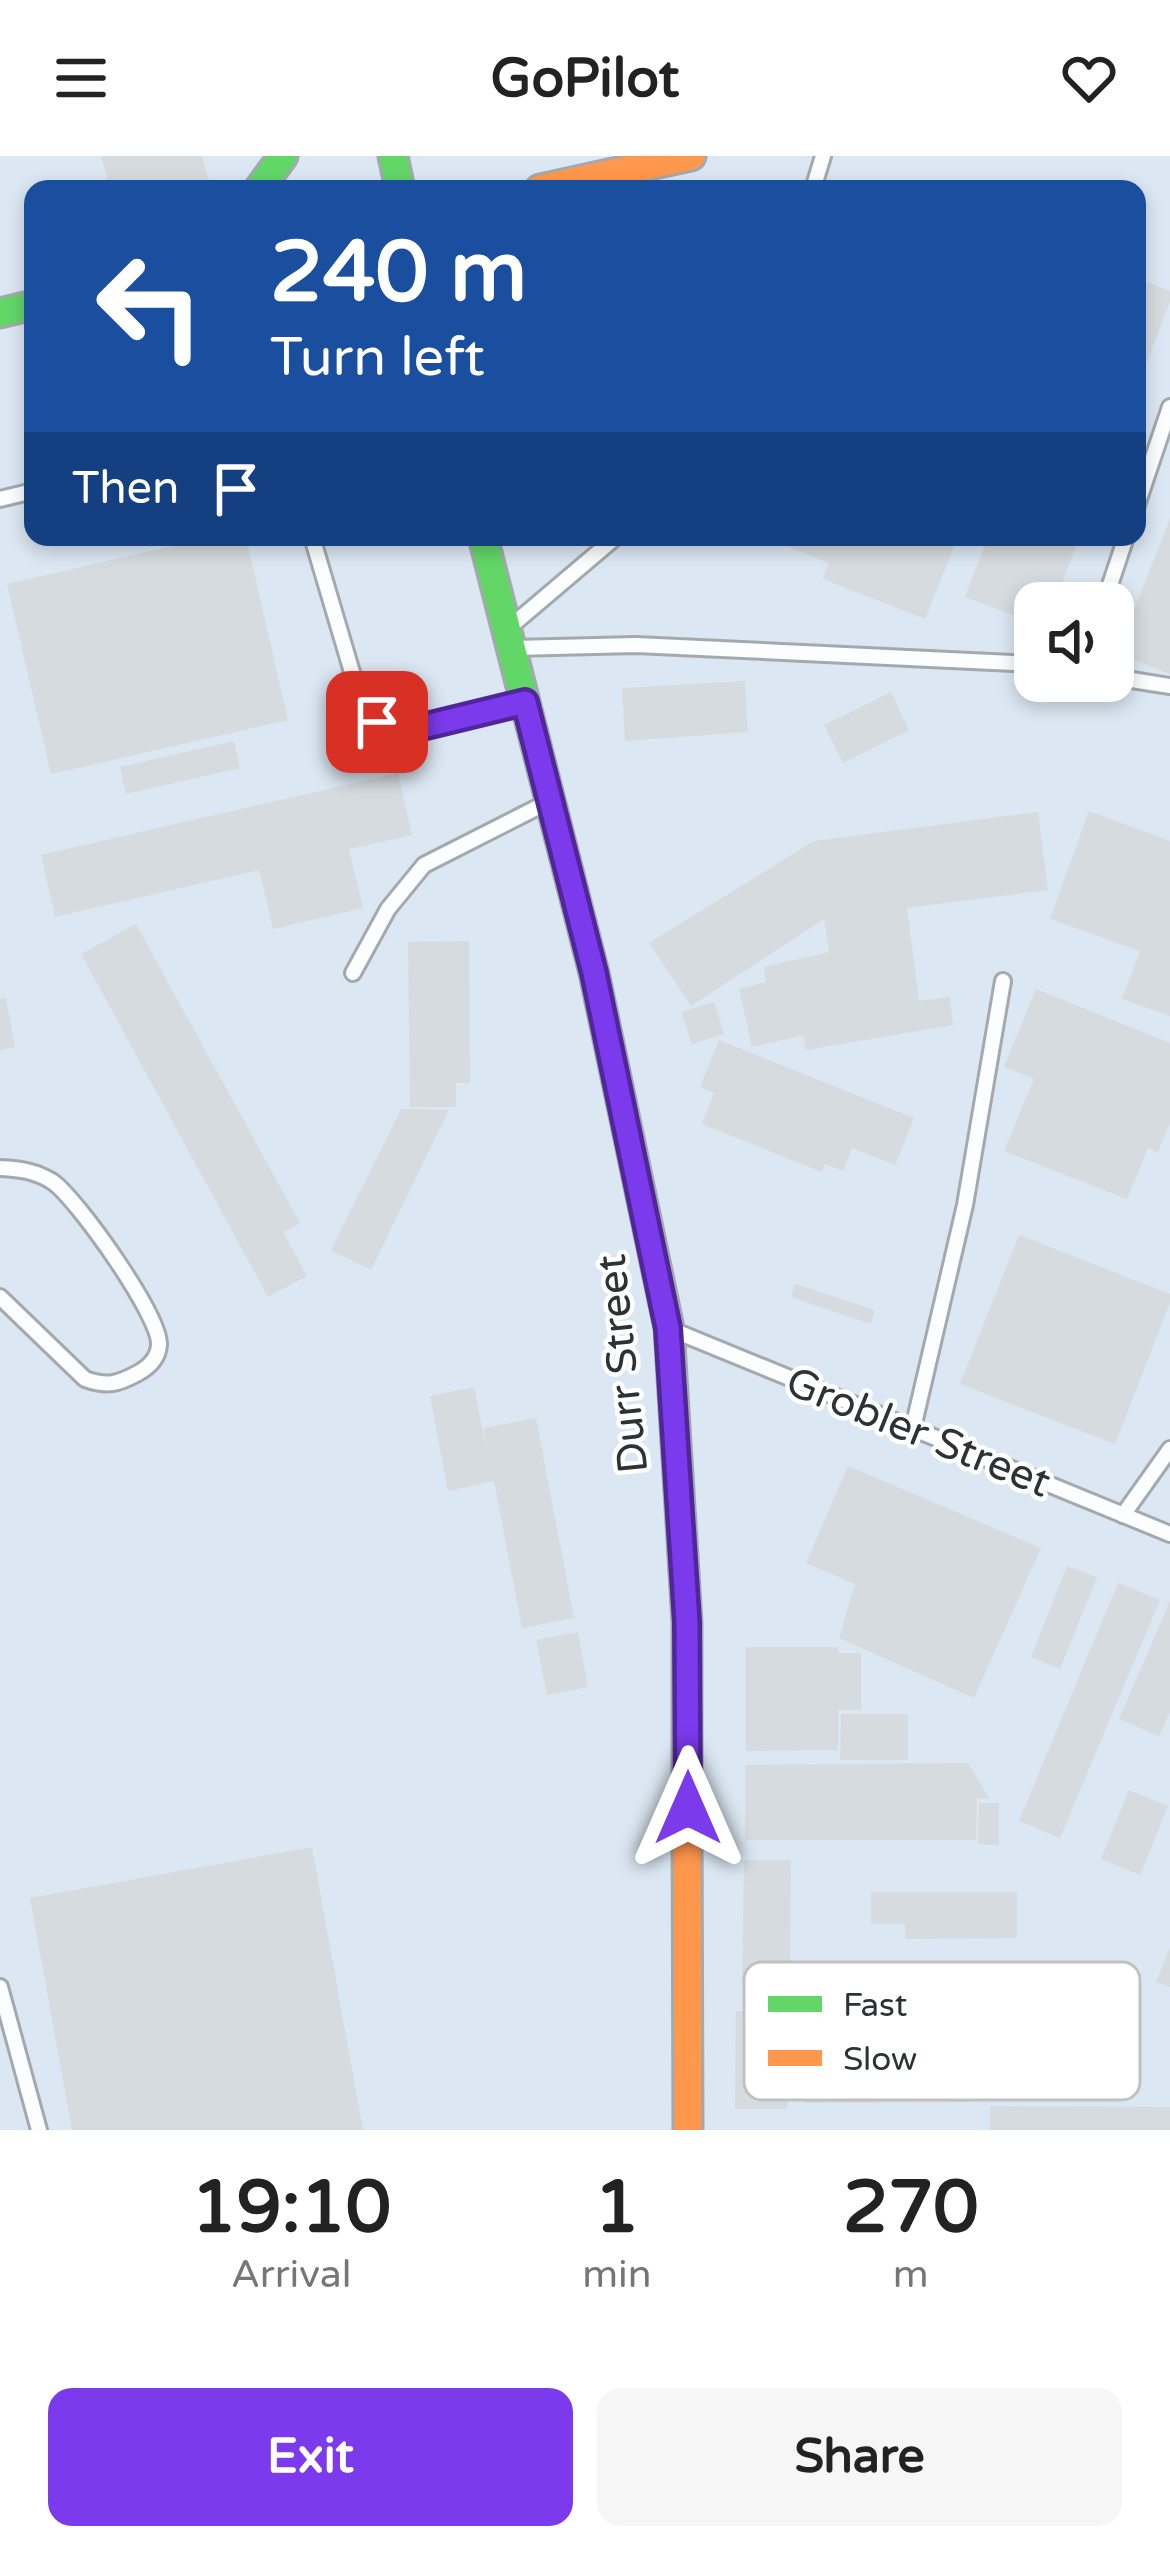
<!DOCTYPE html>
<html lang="en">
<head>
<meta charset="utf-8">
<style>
	:root { --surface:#fff; --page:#f6f6f6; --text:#222; --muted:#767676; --accent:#7c3aed }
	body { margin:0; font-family:"Varela Round",sans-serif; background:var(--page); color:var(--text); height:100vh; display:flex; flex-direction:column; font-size:45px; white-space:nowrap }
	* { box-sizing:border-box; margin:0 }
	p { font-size:39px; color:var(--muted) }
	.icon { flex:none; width:66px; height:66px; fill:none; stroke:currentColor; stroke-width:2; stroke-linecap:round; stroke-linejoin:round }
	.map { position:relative; height:1974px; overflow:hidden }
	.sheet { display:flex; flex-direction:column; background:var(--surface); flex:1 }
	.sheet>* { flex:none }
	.banner { position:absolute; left:24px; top:24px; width:1122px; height:366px; border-radius:24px; box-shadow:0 6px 18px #0003; background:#1a4fa0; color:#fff; overflow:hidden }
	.fabs { position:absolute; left:1014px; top:426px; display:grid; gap:24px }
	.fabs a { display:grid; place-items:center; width:120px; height:120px; border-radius:24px; background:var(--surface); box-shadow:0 6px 18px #0003; font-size:60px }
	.pin { position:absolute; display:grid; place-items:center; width:102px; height:102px; color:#fff; margin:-51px; border-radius:24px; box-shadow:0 6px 18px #0006 }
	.me { position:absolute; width:132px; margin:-66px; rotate:0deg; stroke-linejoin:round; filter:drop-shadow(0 0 9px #0008) }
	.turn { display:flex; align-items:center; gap:42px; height:252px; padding:0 48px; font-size:54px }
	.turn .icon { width:156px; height:156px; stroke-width:2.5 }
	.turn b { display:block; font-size:84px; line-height:102px }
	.then { display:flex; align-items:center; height:114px; padding:0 48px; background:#0003; gap:24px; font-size:45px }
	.eta { display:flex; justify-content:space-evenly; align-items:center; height:204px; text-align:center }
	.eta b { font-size:72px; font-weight:800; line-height:84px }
	.button { display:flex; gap:24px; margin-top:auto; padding:24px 48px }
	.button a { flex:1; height:138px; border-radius:24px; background:var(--accent); color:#fff; font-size:48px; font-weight:800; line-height:138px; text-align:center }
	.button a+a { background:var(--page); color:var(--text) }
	header { display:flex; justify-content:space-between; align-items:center; height:156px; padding:0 48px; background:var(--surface); font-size:54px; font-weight:800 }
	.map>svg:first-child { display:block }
</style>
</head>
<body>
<header><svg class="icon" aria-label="menu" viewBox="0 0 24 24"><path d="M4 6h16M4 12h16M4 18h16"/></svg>GoPilot<svg class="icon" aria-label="heart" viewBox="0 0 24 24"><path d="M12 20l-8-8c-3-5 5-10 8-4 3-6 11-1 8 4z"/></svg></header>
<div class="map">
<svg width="1170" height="1974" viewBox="0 0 1170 1974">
	<rect width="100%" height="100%" fill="#edf3f9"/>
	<!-- built -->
	<path fill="#dbe7f2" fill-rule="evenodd" d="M0,0H1170V1974H0ZM33,33H1137V381H33ZM1035,447H1113V525H1035Z"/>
	<!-- building -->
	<g fill="#d6dbdf">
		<path d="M101,0H202L211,33H110Z"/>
		<path d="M1137,122L1170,135V146L1137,231Z"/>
		<path d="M1170,363V518L1117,497Z"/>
		<path d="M211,381H246L288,564L51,618L7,428Z"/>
		<path d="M764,381H958L925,463L823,423L829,407Z"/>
		<path d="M988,381H1080L1054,447H1035V467L965,441Z"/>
		<path d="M745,525L748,576L625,585L622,532Z"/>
		<path d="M891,536L909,574L843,607L824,569Z"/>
		<path d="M234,585L240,612L126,638L120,611Z"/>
		<path d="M398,617L412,679L349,693L363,752L273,773L259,714L55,761L41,699Z"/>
		<path d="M1089,655L1170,685V860L1122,843L1140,795L1050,763Z"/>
		<path d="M1038,656L1048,734L907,752L919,845L950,841L953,869L806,894L803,879L752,891L739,833L766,826L764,811L829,796L824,763L691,850L649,787L814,685Z"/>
		<path d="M136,768L300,1067L283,1076L307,1120L268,1141L81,798Z"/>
		<path d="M469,785L470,927H456V951H410L408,786Z"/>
		<path d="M1036,833L1170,887V967L1158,996L1148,992L1127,1043L1004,995L1034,923L1004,911Z"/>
		<path d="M6,842L15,891L0,894V843Z"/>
		<path d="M714,846L724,878L692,888L681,856Z"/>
		<path d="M719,884L914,962L895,1009L852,992L843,1015L825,1008L822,1016L702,968L714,937L700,931Z"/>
		<path d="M401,953L449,954L371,1114L331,1094Z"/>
		<path d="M1019,1079L1170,1138V1147L1115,1288L960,1228Z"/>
		<path d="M795,1128L875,1154L871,1168L791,1141Z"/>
		<path d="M474,1231L486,1292L484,1272L536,1262L574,1462L522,1472L494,1325L448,1335L430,1240Z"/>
		<path d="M848,1310L1041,1392L974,1542L839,1482L855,1428L806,1407Z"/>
		<path d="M1067,1410L1097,1421L1060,1513L1031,1501Z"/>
		<path d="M1118,1427L1160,1444L1060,1682L1019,1665Z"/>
		<path d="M1170,1445V1556L1159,1580L1119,1563Z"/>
		<path d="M578,1476L588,1531L547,1539L536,1484Z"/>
		<path d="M746,1491H838V1497H861V1554H838V1594L746,1595Z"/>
		<path d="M841,1558H908V1604H840Z"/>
		<path d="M968,1607L990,1643L977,1642L976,1684H745V1609Z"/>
		<path d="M1129,1634L1168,1650L1140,1719L1101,1703Z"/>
		<path d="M979,1647H999V1689L978,1688Z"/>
		<path d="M312,1691L363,1974H72L30,1742Z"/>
		<path d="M744,1704H791L790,1807L881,1808V1813L1037,1814L1036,1847L790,1845V1830L742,1829Z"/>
		<path d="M871,1736H1017V1782L905,1783V1768H871Z"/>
		<path d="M1170,1792V1831L1156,1826Z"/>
		<path d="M736,1855H800L799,1916H788L787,1953H735Z"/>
		<path d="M1101,1856V1890H968L969,1946L803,1947V1857Z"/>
		<path d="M990,1950L1170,1951V1974H990Z"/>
	</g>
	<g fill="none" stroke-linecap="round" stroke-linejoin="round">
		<!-- lane casing -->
		<g stroke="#a4a9ae" stroke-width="20">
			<g id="lane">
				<path d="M813,33L823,0"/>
				<path d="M0,343L33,335"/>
				<path d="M1137,349L1170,251"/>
				<path d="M312,381L357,533L377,565L410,575L520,547"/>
				<path d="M1104,447L1126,381"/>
				<path d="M510,471L616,381"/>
				<path d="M513,492L636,489L1035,508"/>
				<path d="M1113,521L1170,530"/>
				<path d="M353,817L388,753L424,709L546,647"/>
				<path d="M0,1012C20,1013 36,1015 53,1026C78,1044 161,1161 159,1189C158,1202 149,1211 138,1217C118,1228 107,1231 85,1223L0,1141"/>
				<path d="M675,1175L1170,1378"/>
				<path d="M913,1272L965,1049L1003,825"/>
				<path d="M1123,1359L1170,1293"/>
				<path d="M0,1831L39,1974"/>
			</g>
		</g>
		<!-- fast casing -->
		<g stroke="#a4a9ae" stroke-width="33">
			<g id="fast">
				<path d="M393,0L400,33"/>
				<path d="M259,33L283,0"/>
				<path d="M0,157L33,149"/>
				<path d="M483,381L594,817L669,1172L687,1466V1660"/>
			</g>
		</g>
		<!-- slow casing -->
		<g stroke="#a4a9ae" stroke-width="33">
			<g id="slow">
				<path d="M540,33L691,0"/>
				<path d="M687,1660L688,1974"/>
			</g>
		</g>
		<!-- lane -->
		<use href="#lane" stroke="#fcfdfe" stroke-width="14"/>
		<!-- fast -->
		<use href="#fast" stroke="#63d668" stroke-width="27"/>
		<!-- slow -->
		<use href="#slow" stroke="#ff974d" stroke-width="27"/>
	</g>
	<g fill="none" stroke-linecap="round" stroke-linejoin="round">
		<!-- route casing -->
		<g stroke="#51269a" stroke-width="30">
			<path id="route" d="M377,566L410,574L525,546L594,817L668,1172L687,1466L688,1652"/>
		</g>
		<!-- route -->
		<use href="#route" stroke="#7c3aed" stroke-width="21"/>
	</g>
	<g text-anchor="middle" stroke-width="9" stroke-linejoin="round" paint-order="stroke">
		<!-- street labels -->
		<g font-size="42" fill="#2d3235" stroke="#fff">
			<text transform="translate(621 1208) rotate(-96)" y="15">Durr Street</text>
			<text transform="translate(919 1275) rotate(22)" y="15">Grobler Street</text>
		</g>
	</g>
	<!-- legend -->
	<rect x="744" y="1806" width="396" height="138" rx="18" fill="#fff" stroke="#c0c2c2" stroke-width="3"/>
	<rect x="768" y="1840" width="54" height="16" fill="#63d668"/>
	<rect x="768" y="1894" width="54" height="16" fill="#ff974d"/>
	<g font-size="33" fill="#2d3235">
		<text x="843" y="1860">Fast</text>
		<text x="843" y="1914">Slow</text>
	</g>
</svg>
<div class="fabs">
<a><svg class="icon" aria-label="sound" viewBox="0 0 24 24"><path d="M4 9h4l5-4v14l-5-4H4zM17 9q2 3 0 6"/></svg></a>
</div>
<div class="pin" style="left:377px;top:566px;background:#d93025"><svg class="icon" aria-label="arrive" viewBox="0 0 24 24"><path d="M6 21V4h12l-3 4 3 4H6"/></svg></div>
<svg class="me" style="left:688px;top:1652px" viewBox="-20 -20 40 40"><path d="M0-17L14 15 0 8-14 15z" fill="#7c3aed" stroke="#fff" stroke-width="4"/></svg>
<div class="banner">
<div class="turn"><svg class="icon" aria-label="left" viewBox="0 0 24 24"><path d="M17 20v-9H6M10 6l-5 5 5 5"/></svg><div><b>240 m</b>Turn left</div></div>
<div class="then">Then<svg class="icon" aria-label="arrive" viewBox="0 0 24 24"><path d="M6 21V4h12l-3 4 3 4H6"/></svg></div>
</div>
</div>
<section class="sheet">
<div class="eta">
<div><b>19:10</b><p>Arrival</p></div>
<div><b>1</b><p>min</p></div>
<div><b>270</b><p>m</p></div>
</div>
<div class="button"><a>Exit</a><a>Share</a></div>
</section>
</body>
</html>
